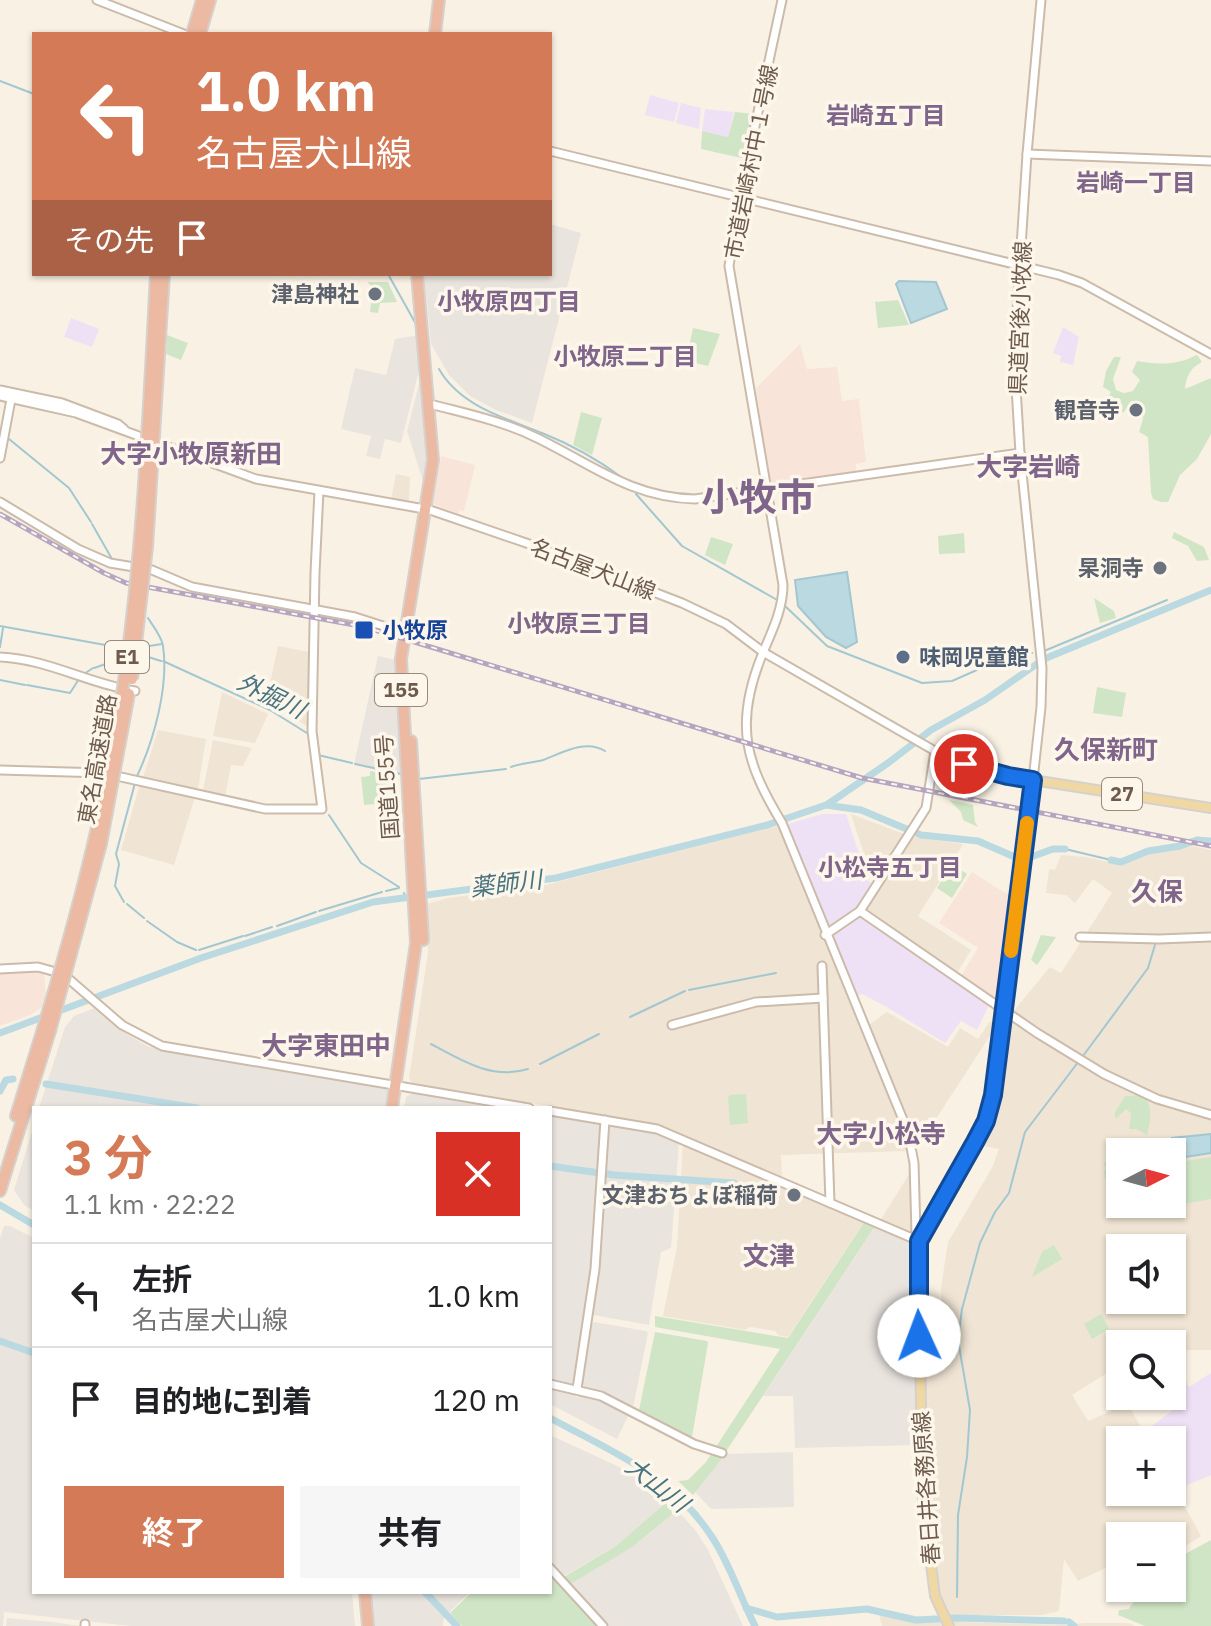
<!DOCTYPE html>
<html lang="ja">
<head>
<meta charset="utf-8">
<style>
	:root { --surface:#fff; --page:#f6f6f6; --text:#202124; --muted:#757577; --line:#e0e0e0; --accent:#d57a57 }
	body { margin:0; font-family:"IBM Plex Sans","Noto Sans JP",sans-serif; background:var(--page); color:var(--text); height:100vh; display:flex; flex-direction:column; font-size:30px; white-space:nowrap }
	* { box-sizing:border-box; margin:0 }
	p { font-size:26px; color:var(--muted) }
	.icon { flex:none; width:44px; height:44px; fill:none; stroke:currentColor; stroke-width:2; stroke-linecap:round; stroke-linejoin:round }
	.map { position:relative; flex:1; overflow:hidden }
	.side { position:absolute; left:32px; top:1106px; width:520px; height:488px; display:flex; flex-direction:column; background:var(--surface); border-radius:0px; box-shadow:0 2px 6px #0004 }
	.side>* { flex:none }
	.banner { position:absolute; left:32px; top:32px; width:520px; height:244px; border-radius:0px; box-shadow:0 2px 6px #0004; background:#d57a57; color:#fff; overflow:hidden }
	.needle { width:52px; rotate:84deg }
	.fabs { position:absolute; left:1106px; top:1138px; display:grid; gap:16px }
	.fabs a { display:grid; place-items:center; width:80px; height:80px; border-radius:0px; background:var(--surface); box-shadow:0 2px 6px #0004; font-size:40px }
	.pin { position:absolute; display:grid; place-items:center; width:68px; height:68px; color:#fff; margin:-34px; border:4px solid #fff; border-radius:50%; box-shadow:0 2px 8px #0007 }
	.me { position:absolute; width:88px; margin:-44px; rotate:358deg; stroke-linejoin:round; filter:drop-shadow(0 0 6px #0008) }
	.turn { display:flex; align-items:center; gap:28px; height:168px; padding:0 32px; font-size:36px }
	.turn .icon { width:104px; height:104px; stroke-width:2.5 }
	.turn b { display:block; font-size:56px; line-height:68px }
	.then { display:flex; align-items:center; height:76px; padding:0 32px; background:#0003; gap:16px; font-size:30px }
	.round { display:grid; place-items:center; flex:none; width:84px; height:84px; border-radius:0px; background:var(--page) }
	.head { display:flex; align-items:center; justify-content:space-between; height:136px; padding:0 32px }
	h1 { font-size:48px; font-weight:700; line-height:60px; color:var(--accent) }
	.primary-button { display:flex; gap:16px; margin-top:auto; padding:16px 32px }
	.primary-button a { flex:1; height:92px; border-radius:0px; background:var(--accent); color:#fff; font-size:32px; font-weight:700; line-height:92px; text-align:center }
	.primary-button a+a { background:var(--page); color:var(--text) }
	ul { padding:0; list-style:none }
	li { display:flex; align-items:center; gap:24px; height:104px; padding:0 32px; border-top:2px solid var(--line) }
	li div { flex:1 }
	li b { display:block; font-size:30px }
	li em { font-style:normal }
	.map>svg:first-child { display:block }
</style>
</head>
<body>
<div class="map">
<svg width="1211" height="1626" viewBox="0 0 1211 1626">
	<rect width="100%" height="100%" fill="#f9f2e4"/>
	<!-- residential -->
	<g fill="#f0e4d4" fill-rule="evenodd">
		<path d="M396,474L410,477L409,501L391,499Z"/>
		<path d="M278,646L309,652L307,726L266,702Z"/>
		<path d="M222,692L268,714L255,743L213,736Z"/>
		<path d="M158,730L206,739L198,789L143,778Z"/>
		<path d="M213,740L252,748L243,766L231,765L225,797L205,792L203,790Z"/>
		<path d="M140,784L195,797L174,865L121,850Z"/>
		<path d="M851,814L912,837L963,844L918,916L971,950L955,976L862,910L880,882L871,876Z"/>
		<path d="M780,825L863,1029L887,1012L948,1047L960,1028L978,1039L990,1021L997,1025L919,1145L908,1151L781,1155L782,1178L683,1135L642,1121L413,1084L409,1078L428,953L427,904L448,898L546,885Z"/>
		<path d="M1192,846L1211,850V1350H1181L1172,1346V1344L1158,1341L1153,1344H1120V1365L1072,1395L1088,1421L1128,1404L1148,1440H1120V1492H1172V1483L1201,1536L1172,1555V1536H1120V1569L1116,1563L1078,1581L1064,1559L1059,1611L1041,1615H946L938,1600L927,1509L922,1337L942,1336L941,1288L948,1242L992,1168L999,1149L979,1145L994,1105L1006,1020L1050,967L1061,973L1112,893L1093,879L1075,903L1066,895L1046,893L1049,869L1055,870L1061,855L1086,857L1122,865L1151,853ZM1120,1152H1172V1204H1120ZM1120,1248H1172V1300H1120Z"/>
		<path d="M683,1143L866,1219L788,1337L778,1335L775,1331L750,1327L745,1330L663,1316L677,1247Z"/>
		<path d="M911,1171L914,1233L911,1234L880,1221Z"/>
		<path d="M879,1614L920,1621L1062,1625L1084,1623H1129L1136,1626H882Z"/>
	</g>
	<!-- commercial -->
	<g fill="#f8e4d9">
		<path d="M800,344L807,369L837,367L842,401L859,399L866,462L856,464V473L775,484L769,479L756,388Z"/>
		<path d="M441,456L475,465L464,511L460,510L458,514L433,504Z"/>
		<path d="M972,872L1005,893L1015,895L1002,1003L960,978L978,948L939,923Z"/>
		<path d="M33,972L44,973L46,996L42,1007L30,1015L0,1026V974Z"/>
	</g>
	<!-- industrial -->
	<g fill="#e9e4de">
		<path d="M550,224L581,233L532,423L496,410L470,396L449,375L431,344L424,274H550Z"/>
		<path d="M419,335L422,358L401,443L385,439L380,459L366,456L371,436L341,429L355,368L386,375L395,339Z"/>
		<path d="M423,368L430,443L426,490L407,431Z"/>
		<path d="M378,656L396,660L401,775L354,764Z"/>
		<path d="M95,1008L125,1033L147,1046L167,1052L386,1088L389,1093L387,1108H39L65,1027L74,1016Z"/>
		<path d="M412,1093L430,1094L511,1108H404L406,1097Z"/>
		<path d="M550,1114L601,1123L590,1291L575,1385L570,1391L577,1397L583,1394L602,1400L629,1414L617,1439L550,1404Z"/>
		<path d="M610,1124L657,1133L679,1142L671,1248L661,1252L649,1325L593,1315Z"/>
		<path d="M34,1125V1211L24,1205L14,1190Z"/>
		<path d="M4,1226H10L34,1238V1592H352L355,1626H130L4,1612L3,1626H0V1238Z"/>
		<path d="M875,1227L911,1242L914,1246L918,1445L795,1448L793,1396H763Z"/>
		<path d="M594,1322L646,1331L648,1333L633,1408L585,1388L582,1383L592,1324Z"/>
		<path d="M550,1435L626,1470L668,1501L616,1546L562,1577L550,1565Z"/>
		<path d="M793,1452L794,1507L711,1509L695,1492L724,1454Z"/>
		<path d="M677,1510L696,1531L708,1550L743,1626H606L569,1585L637,1544Z"/>
		<path d="M370,1592H470L444,1617L443,1626H373Z"/>
		<path d="M7,1618L52,1622L80,1626H6Z"/>
	</g>
	<!-- education -->
	<g fill="#efe1f5">
		<path d="M650,95L679,103L674,122L645,115Z"/>
		<path d="M681,103L701,108L699,129L676,123Z"/>
		<path d="M705,109L734,112L728,137L702,131Z"/>
		<path d="M71,318L99,329L92,347L64,337Z"/>
		<path d="M1063,327L1079,337L1073,365L1060,362L1061,356L1053,353Z"/>
		<path d="M822,814H846L868,881L874,884L854,912L827,929L785,825Z"/>
		<path d="M860,914L989,1005L977,1030L961,1021L945,1043L885,1006L862,994L856,996L831,936Z"/>
		<path d="M1178,1367L1189,1387L1211,1373V1475L1180,1488L1172,1473V1440H1154L1148,1429L1173,1410L1165,1396H1172V1372Z"/>
	</g>
	<!-- green -->
	<g fill="#d0e5c5">
		<path d="M735,112L754,114L746,159L701,149L702,131L728,137Z"/>
		<path d="M367,282H388L397,302L380,303L378,313L370,312L372,297L378,299L381,294Z"/>
		<path d="M898,300L909,325L878,328L875,302Z"/>
		<path d="M693,328L720,334L708,366L686,361Z"/>
		<path d="M167,335L188,343L181,360L166,354Z"/>
		<path d="M1197,355L1202,362C1190,368 1186,377 1185,389L1211,378V434L1197,459L1180,475L1168,502H1161L1153,499L1151,493L1148,437L1139,432L1143,419L1141,402L1131,401L1124,412L1112,416L1106,412L1107,399L1111,392L1103,387L1106,371L1114,357H1121L1113,379L1116,390L1124,393L1133,391L1140,380L1132,372L1137,361C1159,365 1177,365 1197,355Z"/>
		<path d="M581,412L602,418L592,455L573,445Z"/>
		<path d="M1174,532L1204,547L1209,560L1197,561L1188,546L1172,538Z"/>
		<path d="M964,533L965,553L939,554L938,536Z"/>
		<path d="M711,537L733,544L725,565L705,555Z"/>
		<path d="M1094,598L1114,611L1116,618L1100,623Z"/>
		<path d="M1097,687L1126,693L1122,717L1093,713Z"/>
		<path d="M370,771L386,774L388,803L364,805L361,777L370,776Z"/>
		<path d="M949,800L973,805L975,822L978,827L963,820L961,812Z"/>
		<path d="M952,864L967,874L952,898L937,888Z"/>
		<path d="M1041,935L1056,937L1037,965L1031,960Z"/>
		<path d="M746,1094L748,1123L730,1125L728,1097L731,1095Z"/>
		<path d="M1144,1095C1153,1108 1151,1120 1147,1135L1136,1129H1129L1131,1113L1126,1109L1116,1119L1114,1114L1125,1096Z"/>
		<path d="M1120,1153V1179H1105L1104,1170H1114L1115,1167L1103,1166L1105,1162L1113,1161Z"/>
		<path d="M1211,1157V1199L1178,1205L1173,1163Z"/>
		<path d="M865,1221L876,1225L717,1465L693,1495L678,1481L688,1480L706,1462L780,1349L655,1327V1316L788,1338Z"/>
		<path d="M1054,1245L1062,1259L1032,1277L1042,1252Z"/>
		<path d="M1101,1314L1109,1329L1092,1339L1084,1324Z"/>
		<path d="M655,1332L707,1341L708,1343L692,1437L690,1438L639,1410Z"/>
		<path d="M668,1501L677,1510L634,1546L569,1585L562,1578L616,1546Z"/>
		<path d="M1211,1540V1626H1145L1118,1615L1119,1610L1129,1609C1132,1602 1141,1596 1145,1588H1172V1561Z"/>
		<path d="M550,1572L600,1626H462L450,1613L472,1592H550Z"/>
	</g>
	<!-- water -->
	<g fill="#bbd9e0" stroke="#a3c7d1" stroke-width="2">
		<path d="M899,281L936,282L947,309L911,323L896,284Z"/>
		<path d="M847,572L857,642L846,648L826,637L798,606L795,580Z"/>
		<path d="M1211,1134V1153L1172,1159V1138Z"/>
	</g>
	<g fill="none" stroke-linecap="round" stroke-linejoin="round">
		<!-- stream -->
		<g stroke="#a3c7d1" stroke-width="2">
			<path d="M0,81L34,94"/>
			<path d="M388,274L417,326"/>
			<path d="M439,369C460,406 505,418 542,433C570,444 600,461 624,479"/>
			<path d="M9,439L69,488L91,522"/>
			<path d="M636,494L682,546L779,601"/>
			<path d="M92,524L112,559"/>
			<path d="M784,605L827,646L922,683L952,681L1020,651L1032,653"/>
			<path d="M0,626L122,648"/>
			<path d="M0,647L3,628"/>
			<path d="M143,647L162,644"/>
			<path d="M1044,651L1167,600"/>
			<path d="M142,655L161,661"/>
			<path d="M163,661L270,710L310,735"/>
			<path d="M94,668L120,659"/>
			<path d="M84,674L93,668"/>
			<path d="M0,680L25,685"/>
			<path d="M27,685L70,693L79,679"/>
			<path d="M311,750L317,796"/>
			<path d="M318,755L352,763"/>
			<path d="M355,764L401,774"/>
			<path d="M511,767C521,763 533,763 543,760C562,753 585,739 605,751"/>
			<path d="M137,776C154,740 169,686 163,646C162,637 153,626 148,618"/>
			<path d="M419,779L506,769"/>
			<path d="M329,815L361,863L399,887"/>
			<path d="M1065,849L1111,860"/>
			<path d="M386,891L399,888"/>
			<path d="M404,893L405,896"/>
			<path d="M124,902L115,886L119,864L116,854L135,783"/>
			<path d="M127,904L144,918"/>
			<path d="M319,911L382,892"/>
			<path d="M147,921L177,942L196,950"/>
			<path d="M277,926L316,912"/>
			<path d="M245,936L272,927"/>
			<path d="M199,950L243,936"/>
			<path d="M689,990L776,973"/>
			<path d="M630,1017L685,991"/>
			<path d="M431,1044C462,1061 493,1080 528,1069"/>
			<path d="M1083,1056L1148,968L1155,945"/>
			<path d="M540,1064L599,1034"/>
			<path d="M957,1597L958,1515L967,1457L970,1410L958,1340L962,1309L980,1243L995,1212L1009,1193L1025,1132L1079,1061"/>
		</g>
		<!-- river -->
		<g stroke="#bbd9e0" stroke-width="7">
			<path d="M828,804L888,763L931,730L985,700L1044,659L1211,590"/>
			<path d="M1031,857L1053,849H1065"/>
			<path d="M1111,860L1121,862L1148,851L1180,846L1197,840L1211,841"/>
			<path d="M0,1033L201,958L373,902L556,878L767,825L826,805L861,810L921,835L978,841L1017,858"/>
			<path d="M46,1084L197,1108"/>
			<path d="M0,1091L6,1080L13,1079"/>
			<path d="M550,1166L614,1175L734,1183"/>
			<path d="M0,1205L34,1225"/>
			<path d="M0,1341L34,1353"/>
			<path d="M550,1418C614,1453 671,1474 712,1537C730,1564 740,1597 755,1626"/>
			<path d="M425,1592L457,1626"/>
			<path d="M746,1608L777,1617L867,1609L916,1620L957,1618L1064,1621"/>
			<path d="M1069,1622L1074,1626"/>
		</g>
		<!-- secondary casing -->
		<g stroke="#ccbbab" stroke-width="11">
			<g id="secondary">
				<path d="M97,0L184,34"/>
				<path d="M782,0L740,196L729,266L783,585C783,610 771,633 762,655C734,724 745,762 782,823L908,1132L914,1163L916,1233L919,1241"/>
				<path d="M550,151L1059,275L1082,283L1211,354"/>
				<path d="M1027,154L1211,161"/>
				<path d="M0,390L62,403L118,424L124,429"/>
				<path d="M0,396L76,413L256,479L430,510L532,545L682,603L726,624L763,652L935,751L982,770L1033,780L1041,707L1042,668L1020,453L1014,355L1027,154L1041,0"/>
				<path d="M434,405C468,414 502,421 535,437C590,463 631,498 695,499L1020,453"/>
				<path d="M0,458L12,394"/>
				<path d="M0,502L78,549L110,563L152,570L192,587L355,617L408,634"/>
				<path d="M0,657C48,659 89,684 135,691"/>
				<path d="M0,770L103,773L265,809H322L312,731L315,573L319,491"/>
				<path d="M860,911L1037,1033L1104,1074L1157,1099L1211,1115"/>
				<path d="M825,935L860,911L926,808L935,751"/>
				<path d="M1080,937L1159,939L1211,937"/>
				<path d="M822,966L830,1203"/>
				<path d="M0,969L38,967L63,974L122,1025L162,1046L529,1108"/>
				<path d="M672,1025L756,1002L823,998"/>
				<path d="M550,1111L657,1129L919,1241"/>
				<path d="M550,1384L601,1396L694,1444L722,1453"/>
				<path d="M577,1389L595,1269L605,1120"/>
				<path d="M550,1568L603,1626"/>
				<path d="M85,1626V1624"/>
			</g>
		</g>
		<!-- primary casing -->
		<g stroke="#d6d1cd" stroke-width="12">
			<path id="primary" d="M949,1626L935,1596L923,1502L918,1252L919,1241L975,1142L986,1121L993,1095L1033,780L1211,808"/>
		</g>
		<!-- highway casing -->
		<g stroke="#d6d1cd" stroke-width="14">
			<g id="highway">
				<path d="M192,34L202,0"/>
				<path d="M200,34L210,0"/>
				<path d="M435,34L439,0"/>
				<path d="M411,741L423,940"/>
				<path d="M392,1108L416,943L401,659L433,460L417,274"/>
				<path d="M16,1116L42,1032"/>
				<path d="M0,1191L50,1031"/>
				<path d="M365,1592L368,1626"/>
			</g>
		</g>
		<!-- secondary -->
		<use href="#secondary" stroke="#fff" stroke-width="7"/>
		<!-- primary -->
		<use href="#primary" stroke="#f0d8a4" stroke-width="8"/>
		<!-- highway -->
		<use href="#highway" stroke="#ecbaa2" stroke-width="10"/>
		<!-- rail casing -->
		<g stroke="#b5a5c1" stroke-width="5">
			<path id="rail" d="M0,514L104,573L126,583L365,627L862,778L1211,846"/>
		</g>
		<!-- rail -->
		<use href="#rail" stroke="#fdf6ea" stroke-width="2" stroke-dasharray="6" stroke-linecap="butt"/>
		<!-- highway-bridge casing -->
		<g stroke="#d6d1cd" stroke-width="14" stroke-linecap="butt">
			<g id="highway-bridge">
				<path d="M132,679L147,547L164,274"/>
				<path d="M50,1031L101,844L129,694"/>
				<path d="M42,1032C72,931 100,830 117,726C142,577 148,425 156,274"/>
			</g>
		</g>
		<!-- highway-bridge -->
		<use href="#highway-bridge" stroke="#ecbaa2" stroke-width="10"/>
	</g>
	<g fill="none" stroke-linecap="round" stroke-linejoin="round">
		<!-- route casing -->
		<g stroke="#114b97" stroke-width="20">
			<path id="route" d="M919,1336V1241L975,1142L986,1121L993,1095L1033,780L1008,776L964,764"/>
		</g>
		<!-- route -->
		<use href="#route" stroke="#1a73e8" stroke-width="14"/>
		<!-- slow -->
		<path stroke="#f59e0b" stroke-width="14" d="M1011,951L1027,823"/>
	</g>
	<!-- markers -->
	<g fill="#6b7280" stroke="#fdf6ea" stroke-width="3">
		<circle cx="375" cy="294" r="8"/>
		<circle cx="1136" cy="410" r="8"/>
		<circle cx="1160" cy="568" r="8"/>
		<circle cx="794" cy="1195" r="8"/>
	</g>
	<rect fill="#1a4fb4" stroke="#fdf6ea" stroke-width="3" x="354" y="620" width="20" height="20" rx="4"/>
	<circle fill="#5c6f8a" stroke="#fdf6ea" stroke-width="3" cx="903" cy="657" r="8"/>
	<g text-anchor="middle" stroke-width="7" stroke-linejoin="round" paint-order="stroke">
		<!-- shield labels -->
		<g fill="#fdf6ea" stroke="#998a7c" stroke-width="2">
			<rect x="105" y="641" width="44" height="32" rx="6"/>
			<rect x="375" y="674" width="52" height="32" rx="6"/>
			<rect x="1102" y="778" width="40" height="32" rx="6"/>
		</g>
		<g font-size="20" font-weight="bold" fill="#6e5b4d">
			<text x="127" y="664">E1</text>
			<text x="401" y="697">155</text>
			<text x="1122" y="801">27</text>
		</g>
		<!-- street labels -->
		<g font-size="22" fill="#6e5b4d" stroke="#fdf6ea">
			<text transform="translate(751 162) rotate(-79)" y="8">市道岩崎村中１号線</text>
			<text transform="translate(1020 318) rotate(-88)" y="8">県道宮後小牧線</text>
			<text transform="translate(593 569) rotate(21)" y="8">名古屋犬山線</text>
			<text transform="translate(97 759) rotate(-80)" y="8">東名高速道路</text>
			<text transform="translate(387 787) rotate(-94)" y="8">国道155号</text>
			<text transform="translate(926 1488) rotate(-94)" y="8">春日井各務原線</text>
		</g>
		<!-- worship labels -->
		<g font-size="22" font-weight="bold" fill="#5b616d" stroke="#fdf6ea" text-anchor="end">
			<text x="359" y="302">津島神社</text>
			<text x="1120" y="418">観音寺</text>
			<text x="1144" y="576">杲洞寺</text>
			<text x="778" y="1203">文津おちょぼ稲荷</text>
		</g>
		<!-- transit labels -->
		<g font-size="22" font-weight="bold" fill="#164399" stroke="#fdf6ea" text-anchor="start">
			<text x="382" y="638">小牧原</text>
		</g>
		<!-- service labels -->
		<g font-size="22" font-weight="bold" fill="#4e5e75" stroke="#fdf6ea" text-anchor="start">
			<text x="919" y="665">味岡児童館</text>
		</g>
		<!-- neighbourhood labels -->
		<g font-size="24" font-weight="bold" fill="#80658b" stroke="#fdf6ea">
			<text x="886" y="124">岩崎五丁目</text>
			<text x="1136" y="191">岩崎一丁目</text>
			<text x="509" y="310">小牧原四丁目</text>
			<text x="625" y="365">小牧原二丁目</text>
			<text x="579" y="632">小牧原三丁目</text>
			<text x="890" y="876">小松寺五丁目</text>
		</g>
		<!-- water labels -->
		<g font-size="24" font-style="italic" fill="#4a7480" stroke="#fdf6ea">
			<text transform="translate(271 696) rotate(26)" y="8">外掘川</text>
			<text transform="translate(506 884) rotate(-7)" y="8">薬師川</text>
			<text transform="translate(657 1485) rotate(38)" y="8">大山川</text>
		</g>
		<!-- quarter labels -->
		<g font-size="26" font-weight="bold" fill="#80658b" stroke="#fdf6ea">
			<text x="191" y="463">大字小牧原新田</text>
			<text x="1028" y="476">大字岩崎</text>
			<text x="1106" y="759">久保新町</text>
			<text x="1157" y="901">久保</text>
			<text x="326" y="1055">大字東田中</text>
			<text x="881" y="1143">大字小松寺</text>
			<text x="769" y="1265">文津</text>
		</g>
		<!-- town labels -->
		<g font-size="38" font-weight="bold" fill="#80658b" stroke="#fdf6ea">
			<text x="758" y="511">小牧市</text>
		</g>
	</g>
</svg>
<div class="fabs">
<a><svg class="needle" viewBox="-14 -14 28 28"><path d="M0-13l5 13h-10z" fill="#e53935"/><path d="M0 13l5-13h-10z" fill="#757577"/></svg></a>
<a><svg class="icon" aria-label="sound" viewBox="0 0 24 24"><path d="M4 9h4l5-4v14l-5-4H4zM17 9q2 3 0 6"/></svg></a>
<a><svg class="icon" aria-label="search" viewBox="0 0 24 24"><circle cx="10" cy="10" r="6"/><path d="M15 15l6 6"/></svg></a>
<a>+</a>
<a>−</a>
</div>
<div class="pin" style="left:964px;top:764px;background:#d93025"><svg class="icon" aria-label="arrive" viewBox="0 0 24 24"><path d="M6 21V4h12l-3 4 3 4H6"/></svg></div>
<svg class="me" style="left:919px;top:1336px" viewBox="-20 -20 40 40"><circle r="19" fill="#fff"/><path d="M0-13L10 11 0 6-10 11z" fill="#1a73e8"/></svg>
<div class="banner">
<div class="turn"><svg class="icon" aria-label="left" viewBox="0 0 24 24"><path d="M17 20v-9H6M10 6l-5 5 5 5"/></svg><div><b>1.0 km</b>名古屋犬山線</div></div>
<div class="then">その先<svg class="icon" aria-label="arrive" viewBox="0 0 24 24"><path d="M6 21V4h12l-3 4 3 4H6"/></svg></div>
</div>
<section class="side">
<div class="head"><div><h1>3 分</h1><p>1.1 km · 22:22</p></div><a class="round" style="background:#d93025;color:#fff"><svg class="icon" aria-label="close" viewBox="0 0 24 24"><path d="M6 6l12 12M18 6L6 18"/></svg></a></div>
<ul>
<li><svg class="icon" aria-label="left" viewBox="0 0 24 24"><path d="M17 20v-9H6M10 6l-5 5 5 5"/></svg><div><b>左折</b><p>名古屋犬山線</p></div><em>1.0 km</em></li>
<li><svg class="icon" aria-label="arrive" viewBox="0 0 24 24"><path d="M6 21V4h12l-3 4 3 4H6"/></svg><div><b>目的地に到着</b></div><em>120 m</em></li>
</ul>
<div class="primary-button"><a>終了</a><a>共有</a></div>
</section>
</div>
</body>
</html>
